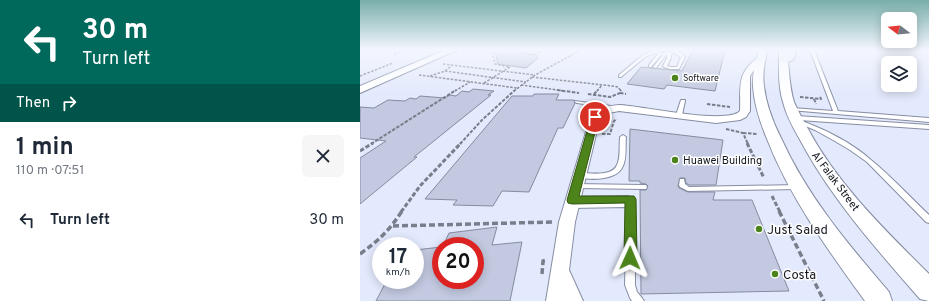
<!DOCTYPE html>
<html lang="en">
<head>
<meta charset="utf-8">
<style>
	:root { --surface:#fff; --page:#f6f6f7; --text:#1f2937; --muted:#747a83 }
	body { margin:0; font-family:Overpass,sans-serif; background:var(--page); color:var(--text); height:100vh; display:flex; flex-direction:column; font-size:15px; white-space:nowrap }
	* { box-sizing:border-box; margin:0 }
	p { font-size:13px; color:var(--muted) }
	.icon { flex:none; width:22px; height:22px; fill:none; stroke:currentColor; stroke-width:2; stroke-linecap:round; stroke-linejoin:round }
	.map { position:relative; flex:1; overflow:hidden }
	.side { display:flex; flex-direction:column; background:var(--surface); width:360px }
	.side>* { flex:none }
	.hud { background:#00695c; color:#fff; overflow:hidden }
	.needle { width:26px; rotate:286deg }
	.tools { position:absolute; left:521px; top:12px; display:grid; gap:8px }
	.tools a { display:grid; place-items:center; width:36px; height:36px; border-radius:6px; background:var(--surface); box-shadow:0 2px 10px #0003; font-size:20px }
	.speed { position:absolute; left:12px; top:237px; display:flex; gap:8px; font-size:20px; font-weight:700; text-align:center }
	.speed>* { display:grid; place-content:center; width:52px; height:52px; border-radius:50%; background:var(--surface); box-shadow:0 2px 10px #0003; line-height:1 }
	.speed small { font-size:10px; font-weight:400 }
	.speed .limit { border:6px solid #d22; background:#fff; color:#111 }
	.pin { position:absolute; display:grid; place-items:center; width:34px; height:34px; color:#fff; margin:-17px; border:2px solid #fff; border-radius:50%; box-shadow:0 1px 4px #0007 }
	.me { position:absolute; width:44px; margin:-22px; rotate:1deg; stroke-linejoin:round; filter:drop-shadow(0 0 3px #0008) }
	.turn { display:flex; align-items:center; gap:14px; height:84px; padding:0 16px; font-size:18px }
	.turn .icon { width:52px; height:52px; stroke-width:2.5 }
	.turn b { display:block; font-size:28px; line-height:34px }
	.then { display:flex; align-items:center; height:38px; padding:0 16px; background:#0003; gap:8px; font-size:15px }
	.round { display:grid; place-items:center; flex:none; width:42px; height:42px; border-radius:6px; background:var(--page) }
	.head { display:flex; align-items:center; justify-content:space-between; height:68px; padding:0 16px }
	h1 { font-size:24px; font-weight:700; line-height:30px }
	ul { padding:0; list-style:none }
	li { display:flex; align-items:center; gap:12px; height:60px; padding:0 16px }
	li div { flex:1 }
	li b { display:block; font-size:15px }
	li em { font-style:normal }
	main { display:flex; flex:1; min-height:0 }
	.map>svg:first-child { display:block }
</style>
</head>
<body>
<main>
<section class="side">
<div class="hud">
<div class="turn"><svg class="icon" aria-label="left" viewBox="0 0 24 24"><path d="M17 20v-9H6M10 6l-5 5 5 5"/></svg><div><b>30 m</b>Turn left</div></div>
<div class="then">Then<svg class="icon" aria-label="right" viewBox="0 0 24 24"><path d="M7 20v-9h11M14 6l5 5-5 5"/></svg></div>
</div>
<div class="head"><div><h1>1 min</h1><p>110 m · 07:51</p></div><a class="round"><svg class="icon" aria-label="close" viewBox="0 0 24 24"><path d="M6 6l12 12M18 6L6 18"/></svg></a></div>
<ul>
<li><svg class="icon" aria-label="left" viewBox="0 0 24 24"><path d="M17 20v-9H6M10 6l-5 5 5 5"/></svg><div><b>Turn left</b></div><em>30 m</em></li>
</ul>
</section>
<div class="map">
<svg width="569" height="301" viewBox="0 0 569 301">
	<rect width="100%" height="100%" fill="#e4eafd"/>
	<!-- building -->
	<g fill="#c2c9e0" stroke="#858ca1">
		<path d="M135,50H165L164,52L165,53L173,55H176L178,58L166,68L138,64Z"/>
		<path d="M333,50H365L355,91L307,85L304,89L267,84L281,67L322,71Z"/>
		<path d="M113,89L134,91L128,95H131L54,157H57L0,204V158L26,141L0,138V107L14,108L28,100L45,101L50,98L56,99L60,96L85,98L90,95L96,96L102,91L109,92Z"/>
		<path d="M174,94H199L196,100H214L215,103L203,128H198L169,192L142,191L133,206L93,205L97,200L65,199L152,96H173Z"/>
		<path d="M270,129L363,140L356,185H329L326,183L325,178H320L318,186L319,188L328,192H355L353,200H392L429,291L281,294L280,190H286L288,186L286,184L280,183V181H269Z"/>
		<path d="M137,227L132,245L162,242L150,301H16L27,280H55V250L81,247V280H115V246H83L89,233Z"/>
	</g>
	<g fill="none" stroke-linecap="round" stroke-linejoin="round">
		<!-- service casing -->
		<g stroke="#868da3" stroke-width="2">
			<g id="service">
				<path d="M178,50H184L173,54L165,52L167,51L173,52Z"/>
				<path d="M291,50H296L301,53L313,52V54H311V58L307,66L311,67H317L321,57L313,52V50C318,50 322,53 325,57L319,69H310L304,67L303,66L307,58V54L296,68L293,67L303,55H301L291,67H289V65L298,54L295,53L285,57L261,77H259V75L283,55L293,51Z"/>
				<path d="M450,50H454L478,111L569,118V122L430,110V109L432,108L473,111Z"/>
				<path d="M321,100H325V101L322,115L319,117L316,115Z"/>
				<path d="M215,101L258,107L260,108L258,109L217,103L215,102Z"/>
				<path d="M223,106L246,109L248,110L246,111L225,108L223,107Z"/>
				<path d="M437,116L569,125V129L439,120C464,129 491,142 511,160C532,177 550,197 569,215V223L566,222L507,162L490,150L473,140L455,130L436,122L435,121L437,120L434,118Z"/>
				<path d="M263,135L266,137C265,146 267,157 263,166C257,181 230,180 217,177L216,175L217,173H219C230,173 252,177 257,165C261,157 259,146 260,137Z"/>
				<path d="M320,179H324L325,184L329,187L437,185H439L440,187L439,189H437L328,191L320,187L319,185Z"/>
				<path d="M214,184L284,185H286L287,187L286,189H284L216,188H214L213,186Z"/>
				<path d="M268,196L274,199L275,201V285L277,292L282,298L284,301H272L270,298L265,285L267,207L211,208L208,207L207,205L208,203L212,202L209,200L210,198L213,197Z"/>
			</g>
		</g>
		<!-- minor casing -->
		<g stroke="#868da3" stroke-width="2">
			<path id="minor" d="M399,57H405L406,59L397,66L390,76V111L386,117L380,120L356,123L259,111L249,113L240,118L215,222L209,270L223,301H186L199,222L231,115C240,109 249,105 260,105C282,106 367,125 380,111C381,86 376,73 399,57Z"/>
		</g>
		<!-- tertiary casing -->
		<g stroke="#868da3" stroke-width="2">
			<g id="tertiary">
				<path d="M85,50H97L0,93V86Z"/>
				<path d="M399,50H407C405,62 402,74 404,86C406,104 413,122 421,138C447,196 488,244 529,292L532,301H505C468,250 430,198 407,139C400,122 394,104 393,86C392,74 396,62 399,50Z"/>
				<path d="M419,50H427C429,67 429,86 434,102C438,111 443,120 448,129C478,185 525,230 569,274V301L560,299C519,252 476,204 445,149C437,134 427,119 423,102C418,86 419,67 419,50Z"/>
			</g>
		</g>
		<!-- secondary casing -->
		<g stroke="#868da3" stroke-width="2">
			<path id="secondary" d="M426,50H436C436,60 430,64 420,61L419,59L420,57L426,55Z"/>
		</g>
		<!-- path-far3 -->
		<g stroke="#797e8b" stroke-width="1.5" stroke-dasharray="2.5 1.5" stroke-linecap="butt">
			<path d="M103,53L110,50"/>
			<path d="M34,54L39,52L38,50"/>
			<path d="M83,64L175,75"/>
			<path d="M85,71L166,82"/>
			<path d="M59,75L157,88"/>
			<path d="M0,76L33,63"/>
			<path d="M70,76L85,71L90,67V65"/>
			<path d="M172,77L252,86L258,87L261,91"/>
			<path d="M124,83L150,67L135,64L132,50"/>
			<path d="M161,85L205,91"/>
			<path d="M95,91L110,82"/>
			<path d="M154,91L175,75L221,50"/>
			<path d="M237,91L242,85"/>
		</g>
		<!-- path-far2 -->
		<g stroke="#797e8b" stroke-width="2" stroke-dasharray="3.5 1.5" stroke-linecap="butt">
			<path d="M197,90L219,93"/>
			<path d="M260,93L266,94"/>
			<path d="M228,94L250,97L260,93L261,90"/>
			<path d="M234,94L238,90"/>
			<path d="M440,97L461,99L460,97"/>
			<path d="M454,99L456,104"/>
			<path d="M347,104L370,107"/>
			<path d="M366,129L383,133L388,144"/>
			<path d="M383,133L398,134"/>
			<path d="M242,134H250L254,121L257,119"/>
			<path d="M11,144L96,90"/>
			<path d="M100,144L122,120L155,90"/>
		</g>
		<!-- path-far1 -->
		<g stroke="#797e8b" stroke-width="3" stroke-dasharray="4.5 2" stroke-linecap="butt">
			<path d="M387,143L404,178"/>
			<path d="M0,151L13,143"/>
			<path d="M412,196L420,212"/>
			<path d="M41,212L60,186L101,143"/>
		</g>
		<!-- path -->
		<g stroke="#797e8b" stroke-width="3.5" stroke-dasharray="6 3" stroke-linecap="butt">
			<path d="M419,211L464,301"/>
			<path d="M33,226L192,222"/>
			<path d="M0,254C19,240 29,231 42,211"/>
			<path d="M182,274L183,261L187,260"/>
		</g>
		<!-- service -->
		<use href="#service" fill="#fff" fill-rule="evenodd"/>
		<!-- minor -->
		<use href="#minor" fill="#fff" fill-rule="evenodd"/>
		<!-- tertiary -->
		<use href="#tertiary" fill="#fff" fill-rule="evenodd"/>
		<!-- secondary -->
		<use href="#secondary" fill="#eef2fe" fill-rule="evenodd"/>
	</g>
	<!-- sky -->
	<linearGradient id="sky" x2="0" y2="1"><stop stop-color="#78aeaa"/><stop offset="0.54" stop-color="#f3f6fe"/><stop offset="1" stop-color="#f3f6fe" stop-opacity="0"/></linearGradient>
	<rect width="569" height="92" fill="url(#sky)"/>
	<!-- route -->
	<path fill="#4c831b" stroke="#315512" d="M235,114L239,117L219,196H274L276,199L277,258L275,262L270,264L266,262L264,258L265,203L212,204L208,203L207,200L231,117Z"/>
	<!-- markers -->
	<g fill="#4c831b" stroke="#fff" stroke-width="1.5">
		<circle cx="315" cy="78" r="4"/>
		<circle cx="315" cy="160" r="4"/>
		<circle cx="399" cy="229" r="4"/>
		<circle cx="415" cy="274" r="4"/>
	</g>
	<g text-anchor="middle" stroke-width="3" stroke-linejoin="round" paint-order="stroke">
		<!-- far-poi labels -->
		<g font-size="9" fill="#13161e" stroke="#fff" text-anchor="start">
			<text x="323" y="81">Software</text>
		</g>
		<!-- poi labels -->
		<g font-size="11" fill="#13161e" stroke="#fff" text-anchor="start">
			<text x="323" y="164">Huawei Building</text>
		</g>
		<!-- street labels -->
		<g font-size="11" fill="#13161e" stroke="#fff">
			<text transform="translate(476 181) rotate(53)" y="4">Al Falak Street</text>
		</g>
		<!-- near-poi labels -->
		<g font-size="13" fill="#13161e" stroke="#fff" text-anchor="start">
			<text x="407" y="234">Just Salad</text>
			<text x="423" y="279">Costa</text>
		</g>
	</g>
</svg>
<div class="tools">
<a><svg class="needle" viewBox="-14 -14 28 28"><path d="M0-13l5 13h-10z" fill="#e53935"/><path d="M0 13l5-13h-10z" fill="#747a83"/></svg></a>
<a><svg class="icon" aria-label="layers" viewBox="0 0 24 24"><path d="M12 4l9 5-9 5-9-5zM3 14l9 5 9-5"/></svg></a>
</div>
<div class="speed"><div>17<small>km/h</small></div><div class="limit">20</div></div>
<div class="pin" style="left:235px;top:117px;background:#d93025"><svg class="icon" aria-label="arrive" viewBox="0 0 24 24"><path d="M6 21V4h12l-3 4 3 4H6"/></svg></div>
<svg class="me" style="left:270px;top:258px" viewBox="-20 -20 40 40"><path d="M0-17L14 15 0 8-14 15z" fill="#4c831b" stroke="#fff" stroke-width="4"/></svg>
</div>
</main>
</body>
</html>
